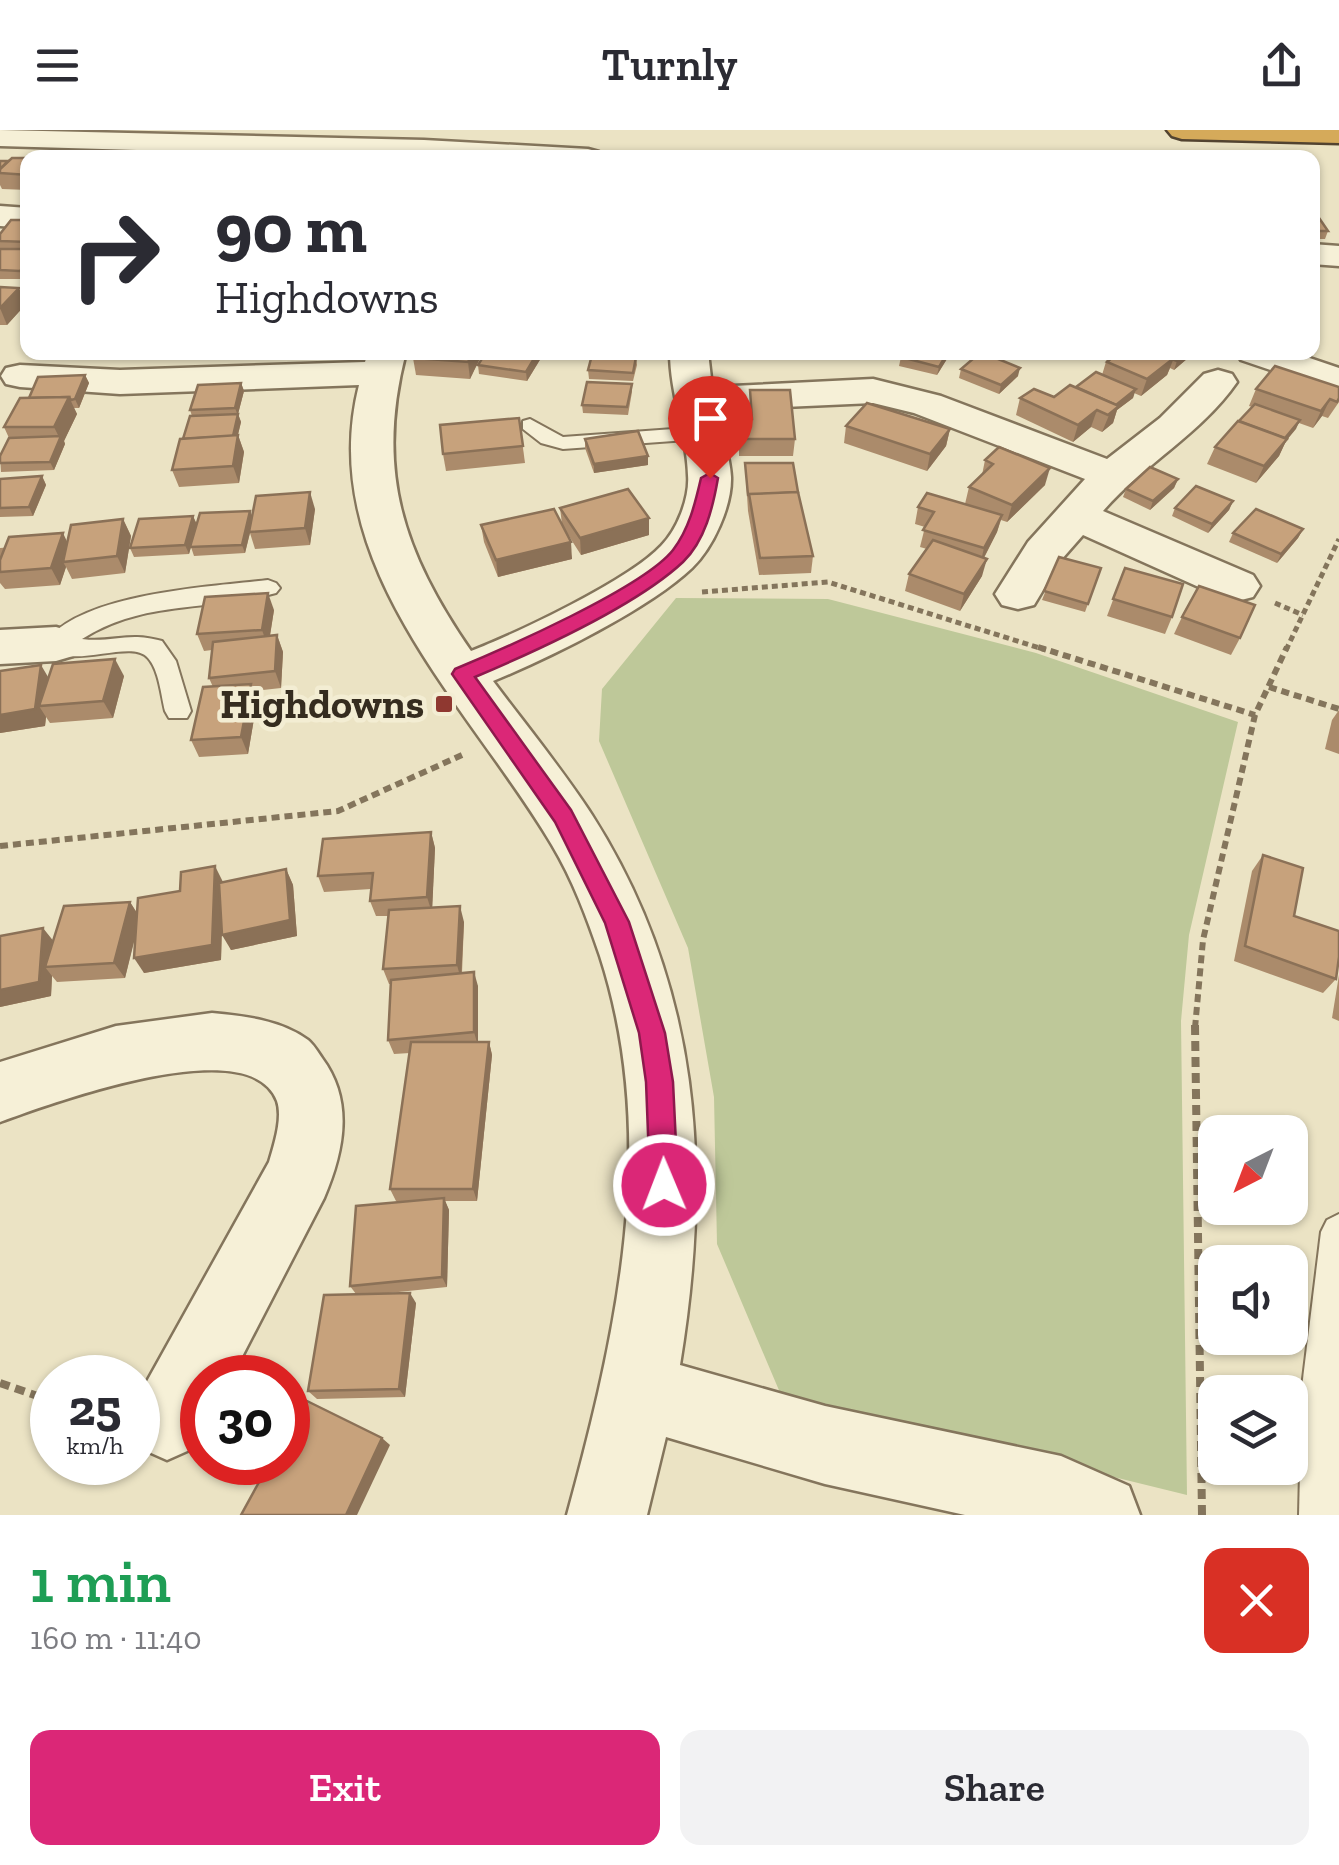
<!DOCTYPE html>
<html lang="en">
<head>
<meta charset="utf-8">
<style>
	:root { --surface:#fff; --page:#f2f2f3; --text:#2b2b33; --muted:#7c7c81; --accent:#db2777 }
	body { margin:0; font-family:"Zilla Slab",serif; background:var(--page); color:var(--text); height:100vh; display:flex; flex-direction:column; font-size:38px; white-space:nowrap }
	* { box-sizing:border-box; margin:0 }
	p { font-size:32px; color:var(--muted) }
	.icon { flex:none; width:55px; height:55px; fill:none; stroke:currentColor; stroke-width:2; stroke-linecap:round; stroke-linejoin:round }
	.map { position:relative; height:1385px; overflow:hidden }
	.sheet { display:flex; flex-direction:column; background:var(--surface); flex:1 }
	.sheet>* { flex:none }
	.banner { position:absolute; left:20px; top:20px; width:1300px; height:210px; border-radius:20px; box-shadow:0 2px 8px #0004; background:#fff; color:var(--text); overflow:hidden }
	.needle { width:65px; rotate:222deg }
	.buttons { position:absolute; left:1198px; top:985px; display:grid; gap:20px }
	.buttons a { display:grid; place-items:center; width:110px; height:110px; border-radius:20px; background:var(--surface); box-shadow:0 2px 8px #0004; font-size:50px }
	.speed { position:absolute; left:30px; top:1225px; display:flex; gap:20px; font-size:50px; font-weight:700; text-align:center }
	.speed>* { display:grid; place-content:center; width:130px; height:130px; border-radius:50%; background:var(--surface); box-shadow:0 2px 8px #0004; line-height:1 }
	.speed small { font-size:25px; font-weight:400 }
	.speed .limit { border:15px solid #d22; background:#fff; color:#111 }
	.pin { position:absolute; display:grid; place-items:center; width:85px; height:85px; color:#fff; margin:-102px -42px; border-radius:50% 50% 50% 0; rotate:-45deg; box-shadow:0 0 10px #0007 }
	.pin .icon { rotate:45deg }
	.me { position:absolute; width:110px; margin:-55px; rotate:359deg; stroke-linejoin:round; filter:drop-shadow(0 0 8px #0008) }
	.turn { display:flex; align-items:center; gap:35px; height:210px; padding:0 30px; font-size:45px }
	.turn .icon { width:130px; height:130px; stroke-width:2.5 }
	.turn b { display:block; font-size:70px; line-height:85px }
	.round { display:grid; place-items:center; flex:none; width:105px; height:105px; border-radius:20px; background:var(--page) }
	.summary { display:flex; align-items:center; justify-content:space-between; height:170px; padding:0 30px }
	h1 { font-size:60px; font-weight:600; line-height:75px; color:#1e9e55 }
	.button { display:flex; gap:20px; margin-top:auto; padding:20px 30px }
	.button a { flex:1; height:115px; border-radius:20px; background:var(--accent); color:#fff; font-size:40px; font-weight:600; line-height:115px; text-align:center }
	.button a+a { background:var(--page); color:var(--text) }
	header { display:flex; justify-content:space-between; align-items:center; height:130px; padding:0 30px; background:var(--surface); font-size:45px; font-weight:600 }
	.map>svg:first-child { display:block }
</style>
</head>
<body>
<header><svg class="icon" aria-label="menu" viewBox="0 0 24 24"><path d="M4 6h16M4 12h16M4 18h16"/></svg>Turnly<svg class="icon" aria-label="share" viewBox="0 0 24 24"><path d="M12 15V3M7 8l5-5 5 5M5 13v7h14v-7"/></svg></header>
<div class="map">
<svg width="1339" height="1385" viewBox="0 0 1339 1385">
	<rect width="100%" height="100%" fill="#ebe3c4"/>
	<!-- green -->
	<path fill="#bec899" d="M676,468L828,469L1036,523L1238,592L1189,805L1181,891L1187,1365L781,1265L717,1114L714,967L688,818L599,611L602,559Z"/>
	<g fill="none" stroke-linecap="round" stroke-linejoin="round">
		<!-- service casing -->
		<g stroke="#84755c" stroke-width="4">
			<g id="service">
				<path d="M530,289L563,307L701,297L711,303L701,309L563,319L541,313L523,299V291Z"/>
				<path d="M268,450L276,453L280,458L276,463C208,482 146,469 82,509C113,513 128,501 162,511L176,531L191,581L187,588H169L165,581C161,565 159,540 148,528C131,507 66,544 44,514C79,463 210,457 268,450Z"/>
				<path d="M1339,1084V1385H1299L1302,1257L1321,1102L1327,1090Z"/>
			</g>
		</g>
		<!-- minor casing -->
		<g stroke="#84755c" stroke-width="5">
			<g id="minor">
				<path d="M0,76L28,78V98L0,96Z"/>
				<path d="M1312,114L1339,116V136L1312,134Z"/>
				<path d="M368,222H406C375,341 403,422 471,521C517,503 628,451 661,416C677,400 690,368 688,345C687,304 670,264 670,222H708L712,257L873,249L941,266L1107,329L1160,288L1204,244L1218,240L1232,244L1237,252C1201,304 1144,334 1103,381L1253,445L1260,456L1253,467L1237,471L1221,467L1083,405L1061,430L1034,475L1018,479L1002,475L995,464L1028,412L1085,349L914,283L873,273L717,280C721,301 730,326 731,347C732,376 713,418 692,438C649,479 549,528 493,551C526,595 562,639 592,685C701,856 712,1040 680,1235L825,1276L1061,1326L1129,1356L1140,1385H965L825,1354L666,1307L647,1385H567C617,1203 660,1011 600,826C587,788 573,750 552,715C469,575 314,434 359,255L120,264L20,257L6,254L1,246L6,238L20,235L120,240L365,232Z"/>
				<path d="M56,497L73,502L80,514L73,526L56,531L0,534V500Z"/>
				<path d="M212,883C244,886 281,890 308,910C313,914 318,922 322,928C354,971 344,1021 324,1068L231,1248H202V1303L194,1318L167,1330L140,1318V1264L269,1032C274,1015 283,988 277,971C250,899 50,974 0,992V932L116,896Z"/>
			</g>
		</g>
		<!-- tertiary casing -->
		<g stroke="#84755c" stroke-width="5">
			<g id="tertiary">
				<path d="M0,0L424,10L588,19L599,22L603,28H409L0,16Z"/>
				<path d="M1236,222H1292L1339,238V263L1241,230Z"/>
			</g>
		</g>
		<!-- motorway casing -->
		<g stroke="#524330" stroke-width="5">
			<path id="motorway" d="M1167,0H1339V13L1182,9L1172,6Z"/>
		</g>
		<!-- path-far2 -->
		<g stroke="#84755c" stroke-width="5" stroke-dasharray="6 4" stroke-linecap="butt">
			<path d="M702,462L828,452L1046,520"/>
			<path d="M1275,473L1303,485"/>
			<path d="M1286,520L1339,409"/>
		</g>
		<!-- path-far1 -->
		<g stroke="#84755c" stroke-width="6" stroke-dasharray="8 5" stroke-linecap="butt">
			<path d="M1038,517L1255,585"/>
			<path d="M1269,557L1339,579"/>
			<path d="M0,716L338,681L462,625"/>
			<path d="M1195,898L1203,810L1255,585L1287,517"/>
		</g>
		<!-- path -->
		<g stroke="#84755c" stroke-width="8" stroke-dasharray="10 6" stroke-linecap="butt">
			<path d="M1195,895L1202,1385"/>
			<path d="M0,1253L52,1271"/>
		</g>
		<!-- service -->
		<use href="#service" fill="#f6f0d7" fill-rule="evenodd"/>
		<!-- minor -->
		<use href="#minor" fill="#f6f0d7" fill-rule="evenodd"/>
		<!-- tertiary -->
		<use href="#tertiary" fill="#f6f0d7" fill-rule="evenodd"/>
		<!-- motorway -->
		<use href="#motorway" fill="#d5aa5a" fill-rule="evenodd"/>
	</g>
	<!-- wall -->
	<g fill="#ab8b6b">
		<path d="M28,28V60L2,59L0,55V31H8Z"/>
		<path d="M1312,82L1328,101L1325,109H1312Z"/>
		<path d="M28,90V144L24,149H0V104Z"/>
		<path d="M0,157L26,174L7,195H0Z"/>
		<path d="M416,222H483L470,249L416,245L413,228Z"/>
		<path d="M601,222H639L636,227L637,235L633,251L589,249L588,240L621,226Z"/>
		<path d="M1109,222H1195L1174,240L1170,238L1167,245L1141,266L1134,263L1133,268L1117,280L1113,293L1102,302L1091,297L1073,312L1016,285L1020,268L1054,267L1102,245Z"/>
		<path d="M950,224L937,245L899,236L901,227Z"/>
		<path d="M541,228L527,251L479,244L478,235Z"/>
		<path d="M961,239L1018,246L999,264L959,248Z"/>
		<path d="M85,245L89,253L79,278H74L77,284L64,311L65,314L54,340L1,342L0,326L9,308L4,297L29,268Z"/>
		<path d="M241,253L244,261L238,284L241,292L238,305L244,322L239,353L179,357L172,340L192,286L190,280Z"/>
		<path d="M632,254V262L628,285L583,283L582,275Z"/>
		<path d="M1339,257V272L1328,288L1322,286L1313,298L1299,293L1286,311L1279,326L1256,353L1207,334L1215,317L1252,277L1249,276L1256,259Z"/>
		<path d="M750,260L795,309L793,326H739V289H750Z"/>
		<path d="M519,288L525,333L446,341L443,324Z"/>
		<path d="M846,296L950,299L946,316L927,341L844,313Z"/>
		<path d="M585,309L648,326V335L594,343L585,318Z"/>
		<path d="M985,330L1045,355L1007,392L1001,390L997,402L984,428L982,446L960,481L905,461L909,444L927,419L920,417L925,397L915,394L918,377L965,374L969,357L982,345Z"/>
		<path d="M745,333L798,362L813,426L811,443L759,445L748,381Z"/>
		<path d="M42,346L46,355L33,386L0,387V349Z"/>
		<path d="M1178,349L1174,358L1150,380L1123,367L1126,359Z"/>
		<path d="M1233,371L1229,380L1208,403L1172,386L1175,378Z"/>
		<path d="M560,378L649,388V405L581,425L565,400L572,429L498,447L484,412L481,395L562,394Z"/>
		<path d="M315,379L310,415L255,419L250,403L245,423L194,426L191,417L189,424L134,427L130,418L193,386L197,395L250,381L252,387Z"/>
		<path d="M123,389L131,406L125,443L72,449L66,437L60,455L5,459L0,453V418L67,413Z"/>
		<path d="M1303,399L1298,408L1277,433L1229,412L1233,403Z"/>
		<path d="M1059,427L1101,438L1085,482L1042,470Z"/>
		<path d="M1125,438L1172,487L1165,504L1107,486Z"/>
		<path d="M274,480L270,506L277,505L283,522L281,558L253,561L257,571L248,624L199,627L191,610L213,557L209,548L212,520L204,521L197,504Z"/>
		<path d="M1182,487L1240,508L1231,525L1174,504Z"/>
		<path d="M0,541L48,548L124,546L113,588L50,593L46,587L45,596L0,603Z"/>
		<path d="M1339,580V624L1325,619L1332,590Z"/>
		<path d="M431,702L435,718L432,778L464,792L462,843L478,856V912H489L492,925L477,1071H445L449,1080L447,1157L379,1164L416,1173L405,1267L317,1269L308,1261L356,1164L350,1156L418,1071H396L390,1059L410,923L394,924L388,910L391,854H389L383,839L388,786H376L370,771L371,759L324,762L318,746Z"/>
		<path d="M1263,725L1294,786L1336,849L1323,863L1234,831L1252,741Z"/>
		<path d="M286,739L293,755L297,806L231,820L222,798L221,830L144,843L135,806L125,848L57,852L52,846L51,866L0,877V806L53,811L130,772L137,783L223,753Z"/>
		<path d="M1339,845V891L1332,888Z"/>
	</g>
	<!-- shaded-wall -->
	<g fill="#8b7157">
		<path d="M28,131V144L24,149L20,141Z"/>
		<path d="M19,158L26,174L7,195L0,178Z"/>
		<path d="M473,222H483L470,249L468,232Z"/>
		<path d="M538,222H541V228L527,251L526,242Z"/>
		<path d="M948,222H951L950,224L937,245L939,237Z"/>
		<path d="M1188,222H1195L1174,240L1177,231Z"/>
		<path d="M1174,228L1167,245L1141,266L1147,249Z"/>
		<path d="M1020,238L1018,246L999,264L1001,255Z"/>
		<path d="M85,245L89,253L79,278L75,269Z"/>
		<path d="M241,253L244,261L238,284L241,292L234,320L231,312L238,286L235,278Z"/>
		<path d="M1136,259L1133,268L1117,280L1113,293L1102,302L1112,278Z"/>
		<path d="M69,267L77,284L64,311L65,314L54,340L50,332L60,309L54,297Z"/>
		<path d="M1330,269L1322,286L1313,298L1321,281Z"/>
		<path d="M1097,280L1091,297L1073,312L1078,295Z"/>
		<path d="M1300,290L1296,299L1286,311L1279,326L1256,353L1264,336Z"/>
		<path d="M950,299L946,316L927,341L930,324Z"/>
		<path d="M238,305L244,322L239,353L233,336Z"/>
		<path d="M648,326V335L594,343V334Z"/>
		<path d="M1050,338L1045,355L1007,392L1012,375Z"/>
		<path d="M42,346L46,355L33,386L29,377Z"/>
		<path d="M1178,349L1174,358L1150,380L1153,371Z"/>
		<path d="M310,362L315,379L310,415L305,398Z"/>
		<path d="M1233,371L1229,380L1208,403L1212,394Z"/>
		<path d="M250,381L253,390L245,423L242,415Z"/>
		<path d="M1002,385L997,402L980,435L984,418Z"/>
		<path d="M193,386L197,395L189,424L185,415Z"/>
		<path d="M649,388V405L581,425L580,408Z"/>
		<path d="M123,389L131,406L125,443L117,426Z"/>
		<path d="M1303,399L1298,408L1277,433L1281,424Z"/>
		<path d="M63,403L71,420L63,432L66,437L60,455L51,438Z"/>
		<path d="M571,412L572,429L498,447L496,430Z"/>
		<path d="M987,429L982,446L960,481L964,464Z"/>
		<path d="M268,463L274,480L268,517L262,500Z"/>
		<path d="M277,505L283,522L281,558L275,541Z"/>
		<path d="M115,529L124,546L113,588L103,571Z"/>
		<path d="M41,535L51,552L39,576L46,587L45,596L0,603V585Z"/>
		<path d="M251,554L257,571L248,624L241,607Z"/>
		<path d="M431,702L435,718L432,783L427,767Z"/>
		<path d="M215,736L223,752L221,830L144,843L134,828Z"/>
		<path d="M286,739L293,755L297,806L231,820L222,805Z"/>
		<path d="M130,772L140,788L125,848L114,833Z"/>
		<path d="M460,776L464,792L461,850L457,835Z"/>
		<path d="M43,798L55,813L45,837L52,846L51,866L0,877V860Z"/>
		<path d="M474,842L478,856V916L474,902Z"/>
		<path d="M489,912L492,925L477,1071L473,1059Z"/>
		<path d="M444,1068L449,1080L447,1157L442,1147Z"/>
		<path d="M410,1163L416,1173L405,1267L399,1259Z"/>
		<path d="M382,1308L390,1315L357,1385H346Z"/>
	</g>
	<!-- building -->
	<g fill="#c7a27c" stroke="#8b7157" stroke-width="2.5">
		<path d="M12,28H28V45L0,43V39Z"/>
		<path d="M0,31H8L0,39Z"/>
		<path d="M1312,82H1315L1328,101H1312Z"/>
		<path d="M11,90H28V112L0,111V104Z"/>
		<path d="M0,119H28V131L20,141L0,140Z"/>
		<path d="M0,157L19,158L0,178Z"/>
		<path d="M416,222H473L468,232L413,228Z"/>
		<path d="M486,222H538L526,242L478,235Z"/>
		<path d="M904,222H948L939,237L901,227Z"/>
		<path d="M981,222L1020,238L1001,255L961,239Z"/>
		<path d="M1119,222H1160L1174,228L1147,249L1107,232Z"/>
		<path d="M1160,222H1188L1177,231L1172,229L1174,228Z"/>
		<path d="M592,225L636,227L633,243L588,240Z"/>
		<path d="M1275,236L1339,257V268L1337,272L1330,269L1321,281L1256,259Z"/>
		<path d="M1096,242L1136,259L1116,275L1076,257Z"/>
		<path d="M85,245L75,269L71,270L69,267L29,268L38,247Z"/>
		<path d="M587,252L632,254L627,277L582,275Z"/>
		<path d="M241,253L235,278L190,280L198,255Z"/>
		<path d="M1070,255L1119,276L1108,285L1097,280L1078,295L1020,268L1034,259L1054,267Z"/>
		<path d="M750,260H790L795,309H740L739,289H752Z"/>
		<path d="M69,267L54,297H4L20,268Z"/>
		<path d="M867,273L950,299L930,324L846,296Z"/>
		<path d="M1255,274L1300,290L1285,308L1239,291Z"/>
		<path d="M238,284L233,306L183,309L190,286Z"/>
		<path d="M519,288L523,316L443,324L440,295Z"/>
		<path d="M1238,291L1287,309L1264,336L1215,317Z"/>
		<path d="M638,301L648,326L594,334L585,309Z"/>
		<path d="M238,305L233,336L172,340L180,309Z"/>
		<path d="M61,306L50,332L0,333V326L9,308Z"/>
		<path d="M999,317L1050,338L1012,375L969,357L993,334L985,330Z"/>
		<path d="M745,333H793L798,362L748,365Z"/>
		<path d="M1150,337L1178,349L1153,371L1126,359Z"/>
		<path d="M42,346L29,377L0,378V349Z"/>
		<path d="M1196,356L1233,371L1212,394L1175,378Z"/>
		<path d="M628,359L649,388L580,408L560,378Z"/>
		<path d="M310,362L305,398L249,402L256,366Z"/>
		<path d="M798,362L813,426L760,428L749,364Z"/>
		<path d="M927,363L1002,385L984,418L923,400L934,382L918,377Z"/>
		<path d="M554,379L571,412L496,430L481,395Z"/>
		<path d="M1256,379L1303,399L1281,424L1233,403Z"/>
		<path d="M250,381L242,415L190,417L200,383Z"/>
		<path d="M193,386L185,415L130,418L139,389Z"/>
		<path d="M123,389L117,426L63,432L71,395Z"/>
		<path d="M63,403L51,438L0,442V430L9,407Z"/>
		<path d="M933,410L987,429L964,464L909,444Z"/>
		<path d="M1059,427L1101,438L1088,474L1044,461Z"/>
		<path d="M1125,438L1183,454L1172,487L1113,469Z"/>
		<path d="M1199,456L1255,475L1240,508L1182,487Z"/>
		<path d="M268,463L262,500L197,504L205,467Z"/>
		<path d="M277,505L275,541L209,548L213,512Z"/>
		<path d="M115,529L103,571L39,576L53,534Z"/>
		<path d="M41,535L35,579L0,585V541Z"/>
		<path d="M251,554L241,607L191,610L203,557Z"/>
		<path d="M431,702L427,767L370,771L373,743L318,746L323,709Z"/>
		<path d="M1263,725L1303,738L1294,786L1339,801V827L1336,849L1245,816Z"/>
		<path d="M215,736L212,815L134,828L138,768L180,761L181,742Z"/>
		<path d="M286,739L290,790L222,805L219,753Z"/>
		<path d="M130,772L114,833L45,837L64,776Z"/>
		<path d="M460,776L457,835L383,839L389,780Z"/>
		<path d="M43,798L39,852L0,860V806Z"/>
		<path d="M474,842V902L388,910L391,850Z"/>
		<path d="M411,912H489L473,1059H390Z"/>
		<path d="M444,1068L442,1147L350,1156L356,1076Z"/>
		<path d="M410,1163L399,1259L308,1261L324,1165Z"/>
		<path d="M305,1270L382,1308L346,1385H241L270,1332H288V1301Z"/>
	</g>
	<!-- route -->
	<path fill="#db2777" stroke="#8e194d" stroke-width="2.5" d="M710,343L718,348C713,377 705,411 683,432C637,475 534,522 475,547L571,680L629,792L665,903L673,952L678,1055L674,1065L664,1069L654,1065L650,1055L646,952L639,903L605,793L555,692L452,544L455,539C503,519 643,458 673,420C689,399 695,374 701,348Z"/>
	<!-- markers -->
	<rect fill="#8f3830" stroke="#f3edd3" stroke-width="4" x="434" y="564" width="20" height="20" rx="5"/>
	<g text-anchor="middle" stroke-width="9" stroke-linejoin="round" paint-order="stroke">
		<!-- poi labels -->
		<g font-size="40" font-weight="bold" fill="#352c1f" stroke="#f3edd3" text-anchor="end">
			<text x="424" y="588">Highdowns</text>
		</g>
	</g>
</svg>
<div class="buttons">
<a><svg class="needle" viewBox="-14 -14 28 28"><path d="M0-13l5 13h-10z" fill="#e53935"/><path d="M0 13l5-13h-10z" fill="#7c7c81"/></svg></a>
<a><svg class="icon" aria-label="sound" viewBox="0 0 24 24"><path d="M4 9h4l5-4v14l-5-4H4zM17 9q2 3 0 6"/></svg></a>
<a><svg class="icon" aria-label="layers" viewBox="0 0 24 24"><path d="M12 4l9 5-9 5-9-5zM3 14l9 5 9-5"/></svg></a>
</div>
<div class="speed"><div>25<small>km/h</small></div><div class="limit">30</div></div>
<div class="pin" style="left:710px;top:348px;background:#d93025"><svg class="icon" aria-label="arrive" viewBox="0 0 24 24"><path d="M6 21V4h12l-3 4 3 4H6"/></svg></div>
<svg class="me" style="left:664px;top:1055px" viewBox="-20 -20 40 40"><circle r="17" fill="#db2777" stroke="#fff" stroke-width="3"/><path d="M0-11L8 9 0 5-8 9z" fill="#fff"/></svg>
<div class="banner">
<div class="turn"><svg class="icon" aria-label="right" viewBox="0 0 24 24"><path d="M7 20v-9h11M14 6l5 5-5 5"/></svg><div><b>90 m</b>Highdowns</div></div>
</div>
</div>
<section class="sheet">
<div class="summary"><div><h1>1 min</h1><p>160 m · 11:40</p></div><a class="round" style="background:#d93025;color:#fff"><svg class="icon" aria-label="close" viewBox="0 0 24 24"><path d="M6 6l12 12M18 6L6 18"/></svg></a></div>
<div class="button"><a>Exit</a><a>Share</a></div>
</section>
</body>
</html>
